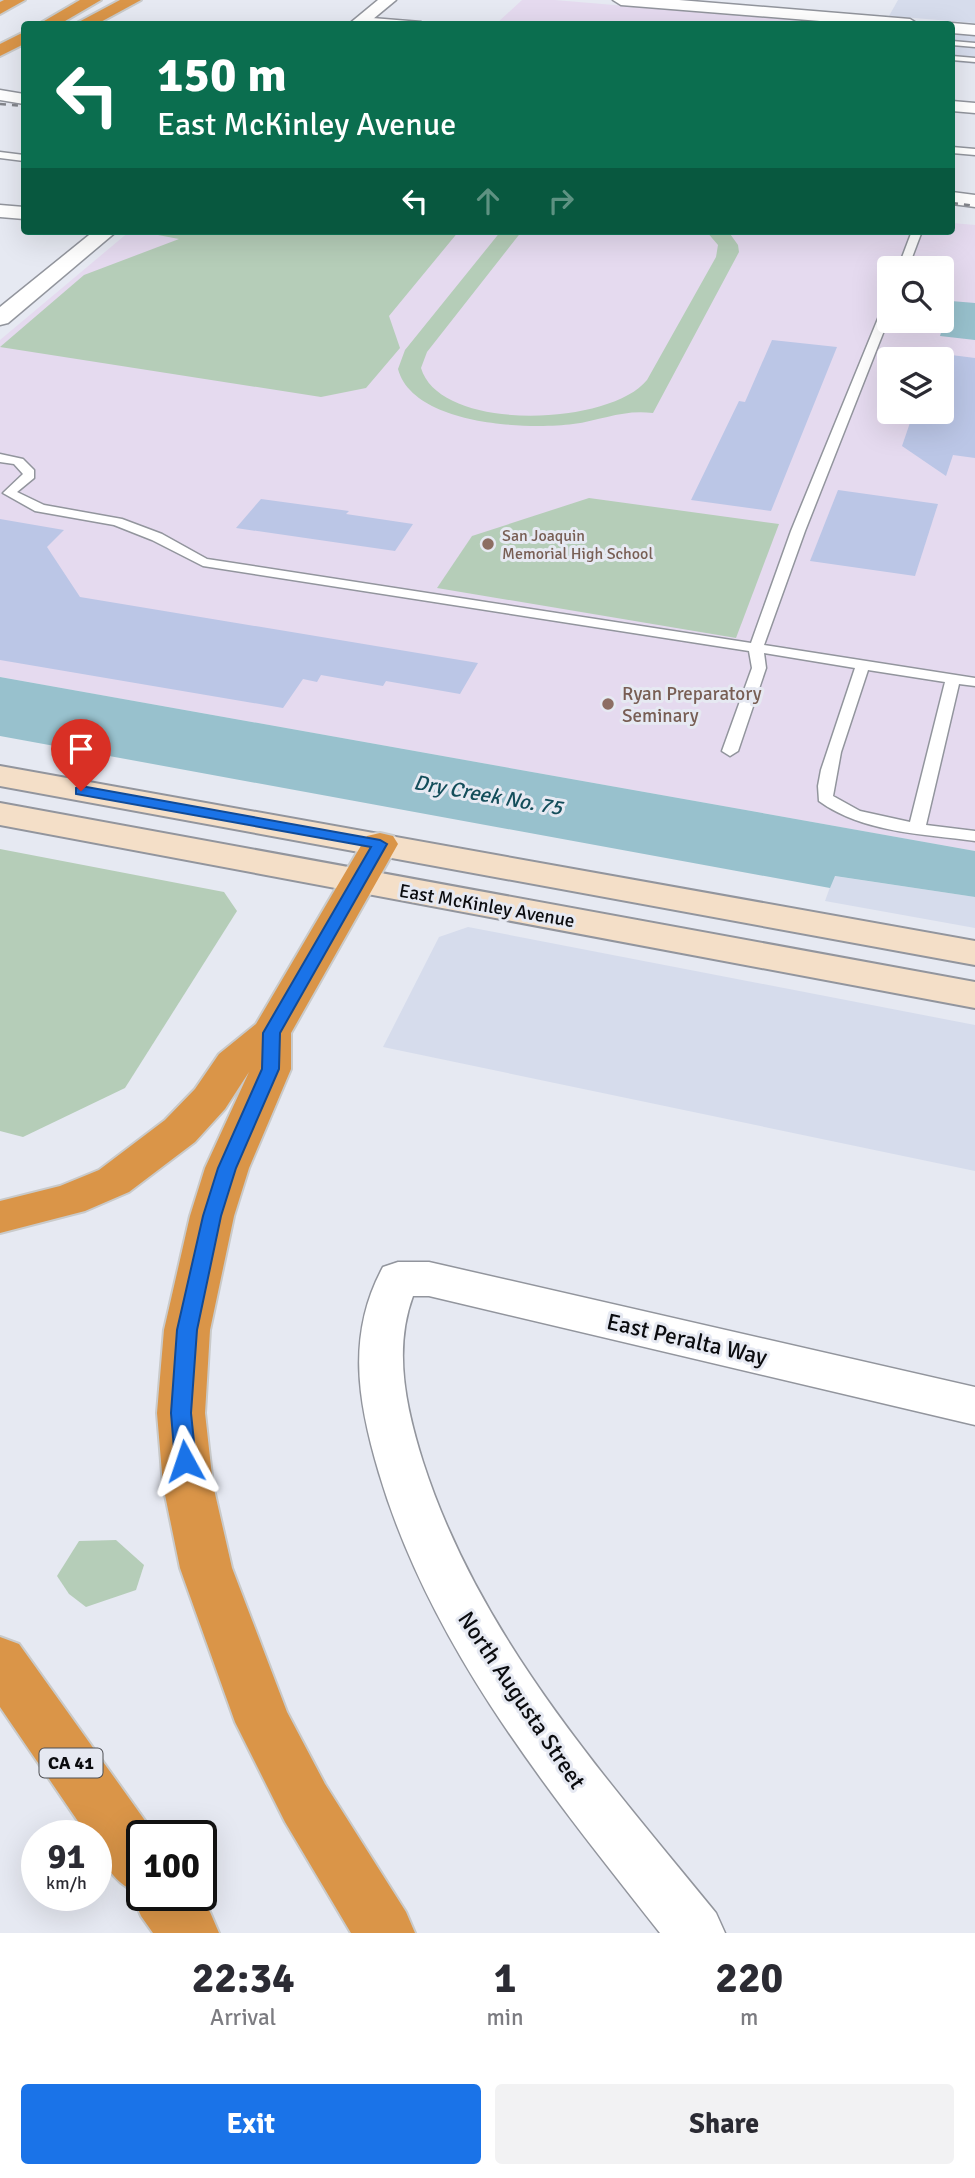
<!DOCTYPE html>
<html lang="en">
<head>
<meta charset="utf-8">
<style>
	:root { --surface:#fff; --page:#f2f2f3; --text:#2b2b33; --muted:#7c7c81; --accent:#1a73e8 }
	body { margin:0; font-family:Signika,sans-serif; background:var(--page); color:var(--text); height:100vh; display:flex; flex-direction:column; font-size:26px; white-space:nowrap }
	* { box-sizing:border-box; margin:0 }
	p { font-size:23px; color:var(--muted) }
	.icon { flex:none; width:38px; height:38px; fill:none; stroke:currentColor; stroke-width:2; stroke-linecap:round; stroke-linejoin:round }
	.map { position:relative; height:1933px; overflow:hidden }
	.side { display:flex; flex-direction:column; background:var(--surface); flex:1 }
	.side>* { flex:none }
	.hud { position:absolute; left:21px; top:21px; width:934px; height:214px; border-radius:7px; box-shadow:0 7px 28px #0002; background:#0b6e4f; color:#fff; overflow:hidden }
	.controls { position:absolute; left:877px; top:256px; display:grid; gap:14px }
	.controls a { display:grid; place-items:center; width:77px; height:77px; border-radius:7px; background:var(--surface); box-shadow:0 7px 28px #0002; font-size:35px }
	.speed { position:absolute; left:21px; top:1820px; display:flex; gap:14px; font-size:35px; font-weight:700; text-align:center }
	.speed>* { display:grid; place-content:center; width:91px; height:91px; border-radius:50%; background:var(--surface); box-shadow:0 7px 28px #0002; line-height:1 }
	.speed small { font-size:18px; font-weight:400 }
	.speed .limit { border:4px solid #111; border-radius:10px; background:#fff; color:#111 }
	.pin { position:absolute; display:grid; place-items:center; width:60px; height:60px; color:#fff; margin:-72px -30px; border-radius:50% 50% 50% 0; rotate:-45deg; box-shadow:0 0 7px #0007 }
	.pin .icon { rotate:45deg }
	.me { position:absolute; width:77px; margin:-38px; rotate:355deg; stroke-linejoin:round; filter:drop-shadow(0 0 5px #0008) }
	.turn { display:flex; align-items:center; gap:24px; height:147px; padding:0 21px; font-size:32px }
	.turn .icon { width:91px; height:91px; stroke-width:2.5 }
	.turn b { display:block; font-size:49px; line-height:60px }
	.lanes { display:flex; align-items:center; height:66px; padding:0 21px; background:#0003; justify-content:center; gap:35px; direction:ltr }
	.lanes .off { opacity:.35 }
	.eta { display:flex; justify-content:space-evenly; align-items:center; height:119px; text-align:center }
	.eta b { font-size:42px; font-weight:700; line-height:49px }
	.button { display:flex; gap:14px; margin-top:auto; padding:14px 21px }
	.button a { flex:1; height:80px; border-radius:7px; background:var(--accent); color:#fff; font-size:28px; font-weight:700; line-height:80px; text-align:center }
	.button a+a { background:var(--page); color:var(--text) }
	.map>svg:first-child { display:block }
</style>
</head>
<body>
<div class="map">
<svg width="975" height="1933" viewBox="0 0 975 1933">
	<rect width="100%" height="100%" fill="#e6e9f2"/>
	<!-- built -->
	<g fill="#d6dcec">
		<path d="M898,0H975V23L889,16Z"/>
		<path d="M952,34L975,36V64L952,62Z"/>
		<path d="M834,876L975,897V928L825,901Z"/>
		<path d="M468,927L975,1025V1171L383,1047L439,937Z"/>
	</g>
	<!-- education -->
	<g fill="#e5daef" fill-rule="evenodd">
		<path d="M522,0H555L839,24H496Z"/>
		<path d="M952,223L975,225V851L0,677V340L130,231H952ZM889,268H942V320H889ZM889,359H942V411H889Z"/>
	</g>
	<!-- green -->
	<g fill="#b5cdb8">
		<path d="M137,231H459L389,316L400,348L366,388L321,397L0,347L84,275L179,239Z"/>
		<path d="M501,231H522L427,352L421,368C440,433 610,426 647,380L716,257L718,245L706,231H728L738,245L739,252L653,413C624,409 602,420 573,424C526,430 413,425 398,369L405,350Z"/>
		<path d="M589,498L779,524L736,638L437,588L472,536Z"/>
		<path d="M0,849L224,892L237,911L125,1088L23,1137L0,1131Z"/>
		<path d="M116,1540L144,1565L136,1590L86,1607L69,1594L57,1576L79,1541Z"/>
	</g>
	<!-- water -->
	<g fill="#98c1cd">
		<path d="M951,301L975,303V340L940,336Z"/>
		<path d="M0,677L975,851V897L835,876L830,888L0,736Z"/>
	</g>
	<!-- building -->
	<g fill="#bbc6e6">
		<path d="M772,340L837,347L771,511L691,500L739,401L745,402Z"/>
		<path d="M896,348L975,358V458L953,455L946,476L902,446L914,411H942V359H892Z"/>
		<path d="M838,490L938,504L915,576L810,561Z"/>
		<path d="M261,499L349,511L346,514L413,524L395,551L236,528Z"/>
		<path d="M0,519L64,530L47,547L80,597L478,663L460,694L386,681L383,686L321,675L317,682L303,679L283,708L0,660Z"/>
	</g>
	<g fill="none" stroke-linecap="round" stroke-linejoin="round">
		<!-- lane casing -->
		<g stroke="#92959d" stroke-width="3">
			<g id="lane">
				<path d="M360,17L421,22L425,24L363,21Z"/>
				<path d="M952,41L975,43V47L952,45Z"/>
				<path d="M952,56L975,58V62L952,60Z"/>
				<path d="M952,147L975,149V155L952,153Z"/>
				<path d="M0,152L24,155V161L0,158Z"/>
				<path d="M912,231H922L908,268H898Z"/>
				<path d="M889,301V318L805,531L764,645L975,678V686L959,684L926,825L975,831V841C924,834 863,833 819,801L818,786L821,770L855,668L764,653L766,668L738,751L730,756L722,751L752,668L749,651L203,566L152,540L114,525L35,511L3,493L23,474L14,464L0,462V454L23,459L34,470V478L17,492L44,505L122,519L162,534L207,559L751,643L791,531L884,304ZM868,670L945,682L910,822L860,811L833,796L841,752Z"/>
			</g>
		</g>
		<!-- street casing -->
		<g stroke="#92959d" stroke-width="3">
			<g id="street">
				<path d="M378,0H396L367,24H349Z"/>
				<path d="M613,0H679L910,19L918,24H857L621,5Z"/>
				<path d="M952,23L975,25V35L952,33V24H946Z"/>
				<path d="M0,90L24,94V104L0,100Z"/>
				<path d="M952,101L975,103V113L952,111Z"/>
				<path d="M952,192L975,195V207L952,204Z"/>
				<path d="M0,205L24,207V219L0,217Z"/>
				<path d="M94,231H117L8,323L0,325V307Z"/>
				<path d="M398,1262H429L975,1387V1425L429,1296H413C393,1350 406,1408 423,1462C479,1636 602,1773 716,1913L725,1933H660C549,1792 431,1648 379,1473C358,1403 346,1335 383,1267Z"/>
			</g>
		</g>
		<!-- secondary casing -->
		<g stroke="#92959d" stroke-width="4">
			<g id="secondary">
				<path d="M0,766L975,941V965L0,786Z"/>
				<path d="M0,803L975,982V1008L0,825Z"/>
			</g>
		</g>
		<!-- highway casing -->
		<g stroke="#c9caca" stroke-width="4">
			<g id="highway">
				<path d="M4,0H25L0,14V2Z"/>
				<path d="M80,0H101L60,24H39Z"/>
				<path d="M120,0H141L97,24H75Z"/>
				<path d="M24,32V44L0,56V44Z"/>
				<path d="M380,833L393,836L398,844L291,1033V1069L249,1168L234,1216L210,1330L205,1413L213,1485L232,1568L287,1712L325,1784L406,1912L415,1933H351L285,1822L235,1722L180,1568L163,1485L157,1413L164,1330L190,1216L205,1168L249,1072L225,1109L195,1142L129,1192L85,1211L0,1233V1201L60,1186L99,1170L165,1120L195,1089L219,1054L256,1024L362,844L367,836Z"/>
				<path d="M0,1637L19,1644L156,1836H142V1895H198L210,1912L219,1933H153L141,1916L132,1895L134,1891C115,1883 96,1857 96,1836H88L0,1707Z"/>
			</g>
		</g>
		<!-- lane -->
		<use href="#lane" fill="#fff" fill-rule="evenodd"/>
		<!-- street -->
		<use href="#street" fill="#fff" fill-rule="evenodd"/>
		<!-- secondary -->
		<use href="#secondary" fill="#f4dfc8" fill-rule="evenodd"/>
		<!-- highway -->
		<use href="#highway" fill="#da9548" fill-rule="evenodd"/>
		<!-- rail -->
		<g stroke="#83858b" stroke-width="2.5" stroke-dasharray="6 6" stroke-linecap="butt">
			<path d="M0,104L24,106"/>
			<path d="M952,203L975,206"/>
		</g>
	</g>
	<!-- route -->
	<path fill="#1a73e8" stroke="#114b97" stroke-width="2" d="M81,786L380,840L387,844L280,1033L279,1069L236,1168L221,1216L197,1330L191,1413L196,1461L193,1467L185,1469L178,1467L175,1461L171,1413L177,1330L203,1216L218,1168L262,1069L263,1033L371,847L76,794V788Z"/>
	<!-- markers -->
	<g fill="#8d6e63" stroke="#e6e9f2" stroke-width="2.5">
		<circle cx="488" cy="544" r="7"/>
		<circle cx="608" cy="704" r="7"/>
	</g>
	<g text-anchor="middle" stroke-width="6" stroke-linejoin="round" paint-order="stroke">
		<!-- far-education labels -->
		<g font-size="16" fill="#785e54" stroke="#e6e9f2" text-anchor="start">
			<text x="502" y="541">San Joaquin<tspan x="502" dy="18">Memorial High School</tspan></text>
		</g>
		<!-- shield labels -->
		<rect fill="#e6e9f2" stroke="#4d4e53" stroke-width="2" x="39.5" y="1748.5" width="63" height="29" rx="5"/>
		<g font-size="18" font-weight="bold" fill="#0b0c0f">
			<text x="71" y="1769">CA 41</text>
		</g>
		<!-- education labels -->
		<g font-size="19" fill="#785e54" stroke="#e6e9f2" text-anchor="start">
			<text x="622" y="700">Ryan Preparatory<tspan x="622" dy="22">Seminary</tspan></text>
		</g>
		<!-- street labels -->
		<g font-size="19" fill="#0b0c0f" stroke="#e6e9f2">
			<text transform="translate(487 905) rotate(10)" y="7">East McKinley Avenue</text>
		</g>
		<!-- water labels -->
		<g font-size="21" font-style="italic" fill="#134d5a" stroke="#e6e9f2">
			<text transform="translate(488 795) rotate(10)" y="7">Dry Creek No. 75</text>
		</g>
		<!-- near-street labels -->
		<g font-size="23" fill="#0b0c0f" stroke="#e6e9f2">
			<text transform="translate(687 1339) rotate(13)" y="8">East Peralta Way</text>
			<text transform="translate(522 1700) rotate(56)" y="8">North Augusta Street</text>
		</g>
	</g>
</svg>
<div class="controls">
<a><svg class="icon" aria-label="search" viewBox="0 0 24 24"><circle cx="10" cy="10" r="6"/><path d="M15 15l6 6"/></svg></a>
<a><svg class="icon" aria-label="layers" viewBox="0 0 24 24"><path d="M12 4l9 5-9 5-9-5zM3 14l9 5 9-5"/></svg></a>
</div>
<div class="speed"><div>91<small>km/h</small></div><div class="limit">100</div></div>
<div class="pin" style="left:81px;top:791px;background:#d93025"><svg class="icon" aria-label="arrive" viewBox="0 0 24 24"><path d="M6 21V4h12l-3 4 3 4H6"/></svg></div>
<svg class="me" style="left:185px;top:1461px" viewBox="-20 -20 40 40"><path d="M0-17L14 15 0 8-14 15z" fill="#1a73e8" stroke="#fff" stroke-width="4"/></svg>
<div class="hud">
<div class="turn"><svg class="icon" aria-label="left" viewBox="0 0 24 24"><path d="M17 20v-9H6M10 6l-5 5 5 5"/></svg><div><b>150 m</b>East McKinley Avenue</div></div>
<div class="lanes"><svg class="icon" aria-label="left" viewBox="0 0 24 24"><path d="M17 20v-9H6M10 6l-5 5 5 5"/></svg><svg class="icon off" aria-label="ahead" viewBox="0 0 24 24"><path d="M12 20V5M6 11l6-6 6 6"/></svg><svg class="icon off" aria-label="right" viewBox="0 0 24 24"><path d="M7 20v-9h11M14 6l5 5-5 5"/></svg></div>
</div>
</div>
<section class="side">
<div class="eta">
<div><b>22:34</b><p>Arrival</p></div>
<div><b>1</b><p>min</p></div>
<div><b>220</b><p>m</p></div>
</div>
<div class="button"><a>Exit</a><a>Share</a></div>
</section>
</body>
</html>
